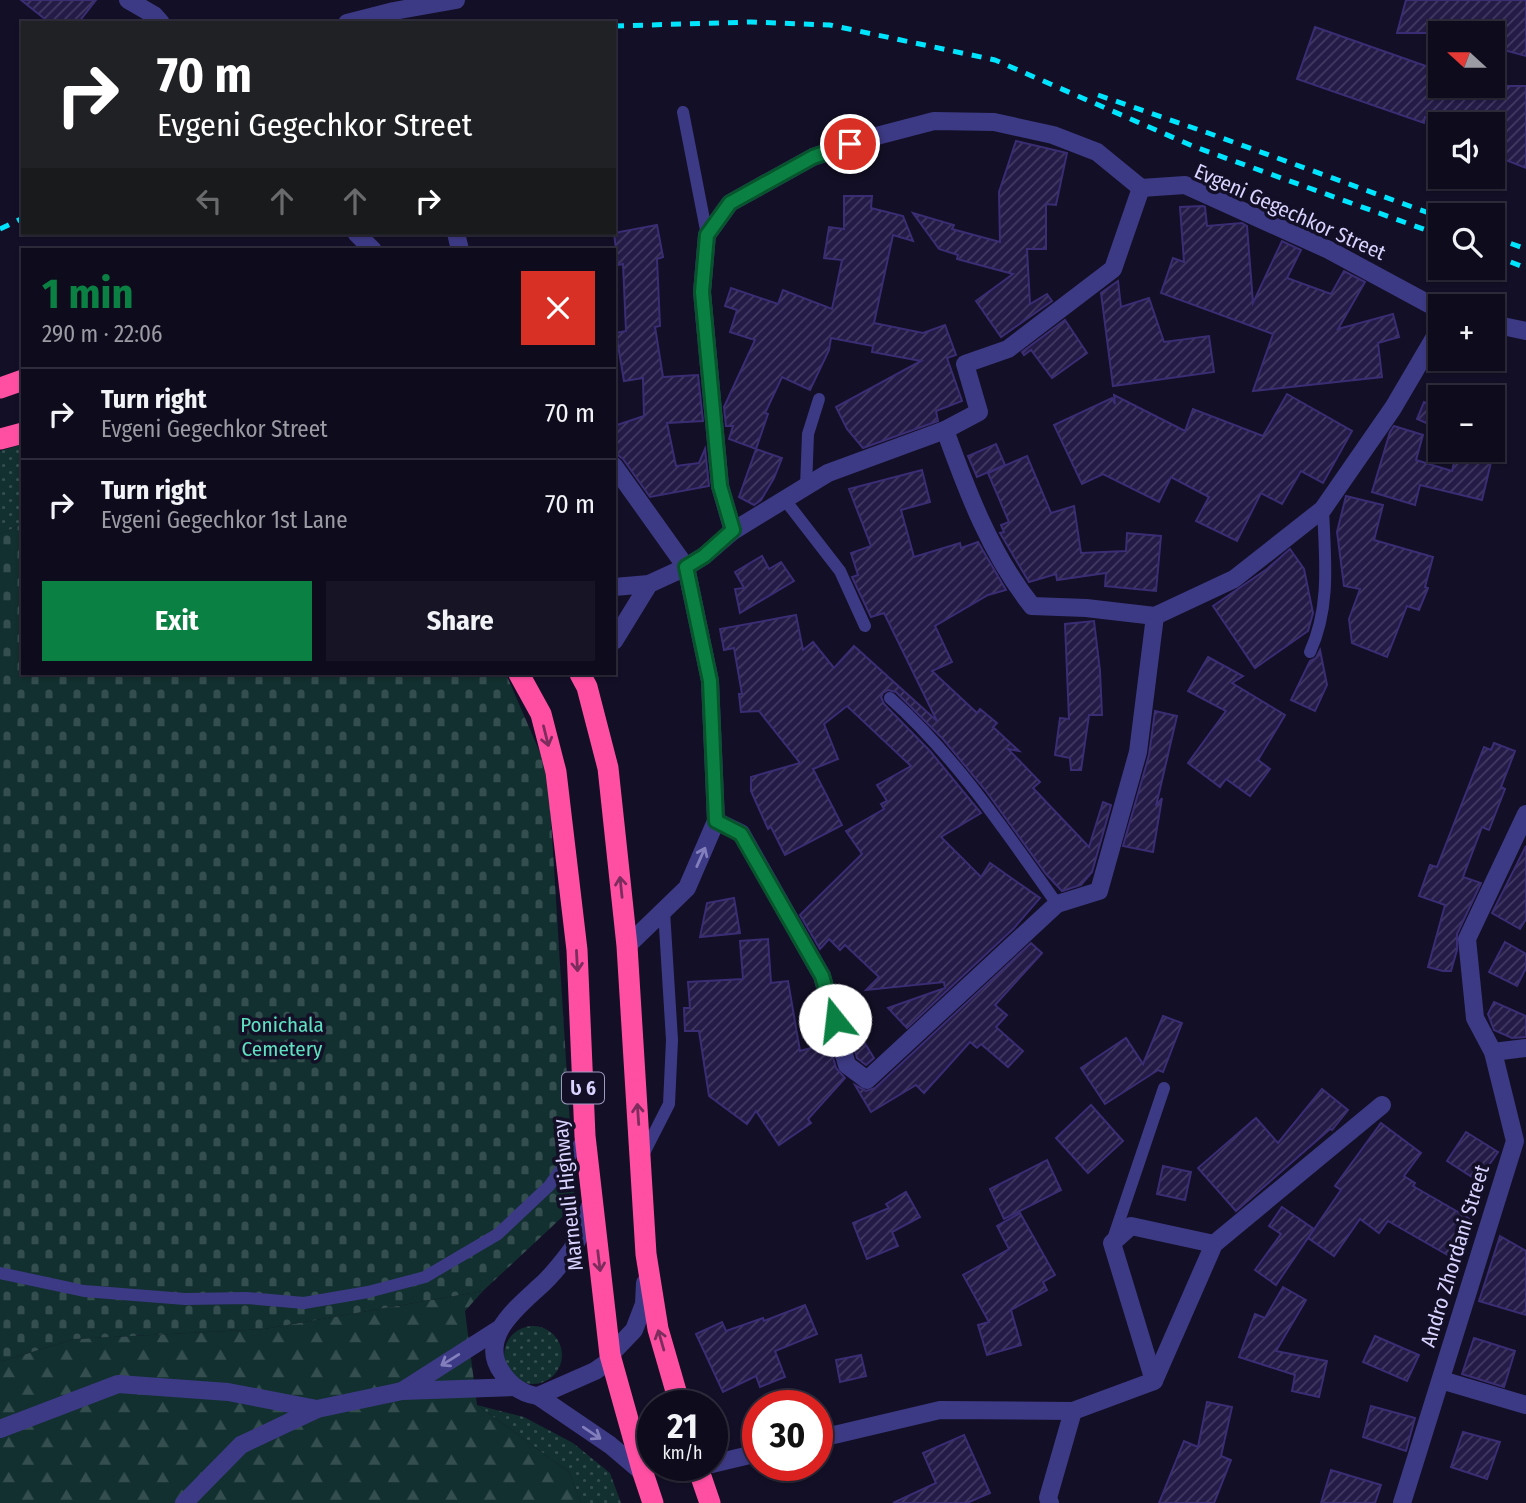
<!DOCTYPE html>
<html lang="en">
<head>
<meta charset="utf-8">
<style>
	:root { --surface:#0e0b1c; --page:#171425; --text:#f1f3f6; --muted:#9b9ba3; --line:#2e2b3b; --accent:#0b8043 }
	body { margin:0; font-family:"Fira Sans Condensed","Noto Sans Georgian",sans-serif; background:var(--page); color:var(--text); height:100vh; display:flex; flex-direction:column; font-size:26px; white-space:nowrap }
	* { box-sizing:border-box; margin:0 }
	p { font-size:23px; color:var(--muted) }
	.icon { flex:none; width:38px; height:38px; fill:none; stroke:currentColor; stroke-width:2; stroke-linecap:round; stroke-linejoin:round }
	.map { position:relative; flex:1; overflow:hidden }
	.side { position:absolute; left:21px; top:248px; width:595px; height:427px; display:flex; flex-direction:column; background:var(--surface); border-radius:0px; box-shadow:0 2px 5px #0004,0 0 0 2px var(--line) }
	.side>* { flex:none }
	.banner { position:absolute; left:21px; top:21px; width:595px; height:214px; border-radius:0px; box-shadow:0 2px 5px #0004,0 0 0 2px var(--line); background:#202124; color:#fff; overflow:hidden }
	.needle { width:46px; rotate:291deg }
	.tools { position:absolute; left:1428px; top:21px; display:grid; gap:14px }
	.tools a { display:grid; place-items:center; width:77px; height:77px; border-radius:0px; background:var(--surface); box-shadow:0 2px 5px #0004,0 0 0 2px var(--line); font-size:35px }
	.speed { position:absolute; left:637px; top:1390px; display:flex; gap:14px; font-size:35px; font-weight:700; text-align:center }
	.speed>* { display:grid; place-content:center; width:91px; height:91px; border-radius:50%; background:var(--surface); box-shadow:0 2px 5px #0004,0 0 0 2px var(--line); line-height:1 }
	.speed small { font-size:18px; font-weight:400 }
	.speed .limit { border:10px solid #d22; background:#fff; color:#111 }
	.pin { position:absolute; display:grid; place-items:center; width:60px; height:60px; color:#fff; margin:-30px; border:4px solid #fff; border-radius:50%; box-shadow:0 2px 7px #0007 }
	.me { position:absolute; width:77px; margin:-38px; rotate:344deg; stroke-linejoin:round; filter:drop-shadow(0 0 5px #0008) }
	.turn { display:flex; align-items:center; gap:24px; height:147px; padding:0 21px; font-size:32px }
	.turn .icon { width:91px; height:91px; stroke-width:2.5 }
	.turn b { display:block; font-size:49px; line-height:60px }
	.lanes { display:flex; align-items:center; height:66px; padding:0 21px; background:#0003; justify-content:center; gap:35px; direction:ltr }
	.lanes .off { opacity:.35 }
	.round { display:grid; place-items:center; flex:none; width:74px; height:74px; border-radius:0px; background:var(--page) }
	.summary { display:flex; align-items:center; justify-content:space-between; height:119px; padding:0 21px }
	h1 { font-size:42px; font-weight:700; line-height:52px; color:var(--accent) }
	.action { display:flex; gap:14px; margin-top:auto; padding:14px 21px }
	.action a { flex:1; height:80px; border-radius:0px; background:var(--accent); color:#fff; font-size:28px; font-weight:700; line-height:80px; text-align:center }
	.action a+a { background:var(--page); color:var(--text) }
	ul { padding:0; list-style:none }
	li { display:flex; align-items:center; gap:21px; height:91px; padding:0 21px; border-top:2px solid var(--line) }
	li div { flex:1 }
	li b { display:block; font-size:26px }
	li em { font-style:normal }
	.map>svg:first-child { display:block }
</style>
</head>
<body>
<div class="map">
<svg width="1526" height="1503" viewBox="0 0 1526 1503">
	<defs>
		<pattern id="grass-dots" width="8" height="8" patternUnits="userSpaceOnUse" patternTransform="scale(1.75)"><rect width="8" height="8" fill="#12302f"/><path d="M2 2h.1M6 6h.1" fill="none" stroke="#344d4e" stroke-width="1.8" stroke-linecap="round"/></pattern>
		<pattern id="forest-firs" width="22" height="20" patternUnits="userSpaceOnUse" patternTransform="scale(1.75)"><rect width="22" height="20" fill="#12302f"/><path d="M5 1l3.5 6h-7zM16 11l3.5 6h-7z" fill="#344d4e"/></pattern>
		<pattern id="cemetery-stones" width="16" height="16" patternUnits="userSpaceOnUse" patternTransform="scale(1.75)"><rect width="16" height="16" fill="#12302f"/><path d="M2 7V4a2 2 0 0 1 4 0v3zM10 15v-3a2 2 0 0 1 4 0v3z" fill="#344d4e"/></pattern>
		<pattern id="building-hatch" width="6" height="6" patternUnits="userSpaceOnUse" patternTransform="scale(1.75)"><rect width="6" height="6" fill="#241b47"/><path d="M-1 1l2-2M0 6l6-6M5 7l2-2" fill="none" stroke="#433b63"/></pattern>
	</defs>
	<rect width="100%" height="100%" fill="#130f26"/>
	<!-- grass -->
	<g fill="url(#grass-dots)">
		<path d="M23,444V524L0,534V451Z"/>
		<circle cx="533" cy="1355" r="29"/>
		<path d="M477,1405L524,1417L573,1443L610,1473L621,1503H581L569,1472Z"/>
	</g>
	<!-- forest -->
	<path fill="url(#forest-firs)" d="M483,1291L465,1311L477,1405L569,1472L581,1503H0V1362L74,1339L264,1329Z"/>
	<!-- cemetery -->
	<path fill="url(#cemetery-stones)" d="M23,524V674H506L548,771L575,1205L483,1291L264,1329L74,1339L0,1362V534Z"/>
	<!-- building -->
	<g fill="url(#building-hatch)" stroke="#3b2d73" stroke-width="2">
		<path d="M21,0H96L78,23H50Z"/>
		<path d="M1406,0H1526V56L1493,47V33H1397Z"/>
		<path d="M1315,27L1440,71V86H1526V168L1493,155V124H1445L1425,117L1424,123L1297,79Z"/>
		<path d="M1016,141L1067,153L1056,205L1046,204V249H1027L1030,304L1047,294L1052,301L1001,337L976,301L1013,274L957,259L958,255L939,249L913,213L954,225L952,229L1000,242L999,192Z"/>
		<path d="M844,196H872L871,208L903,216L913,241L893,235L874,323L923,333L945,325L956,355L947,358L962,401L936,411L938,421L863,448L847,429L836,407L921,361L872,352L873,346L831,338L829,350L810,390L782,377L765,413L768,414L756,449L729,439L733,426H726L724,407L755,340L730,332L737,310L725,306L731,288L778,304L783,290L832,309L842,260L824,258L829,227L844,229Z"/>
		<path d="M1203,206L1205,207L1207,226L1242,223L1247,226L1253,303L1282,241L1301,250L1287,278L1331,294L1344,271L1365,282L1338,329L1393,314L1399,337L1378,343L1382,377L1253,391L1273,334L1161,293L1173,258L1184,262L1180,207Z"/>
		<path d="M657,225L663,257L657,259L660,326L655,327L663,377L698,375L703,421L667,423L676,466L699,463L705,449L709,486L650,497L623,459L614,452V426L644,416L643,378L624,381L616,333L626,331L623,264L618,265L614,233Z"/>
		<path d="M1118,281L1121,307L1149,298L1164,342L1209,336L1214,372L1113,386L1101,293Z"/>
		<path d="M1065,320L1087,353L1052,378L1031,350L1024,355L1022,352Z"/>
		<path d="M1287,394L1352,431L1323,483L1301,471L1282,504L1261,493L1237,541L1196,521L1209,497L1171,477L1159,502L1103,474L1082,484L1054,425L1112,398L1115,404L1114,395L1185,431L1193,409L1263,436Z"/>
		<path d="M1424,402L1440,409V429L1417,419Z"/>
		<path d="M1394,426L1423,435L1416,460L1452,471L1457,450H1494L1482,500L1420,485L1415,505L1372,492L1390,432Z"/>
		<path d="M996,444L1005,465L977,477L968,456Z"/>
		<path d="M756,449L782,458L774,478L761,500L754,505L739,497Z"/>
		<path d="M1027,456L1051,513L1074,506L1081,553L1126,551L1127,533L1161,536L1156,591L1105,586L1106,573L1057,580L1056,574L1029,582L1000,533L1004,532L1001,525L1009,522L988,473Z"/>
		<path d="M922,470L930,502L901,510L914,557L960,543L961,548L978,542L1006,590L988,595L935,626L952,662L932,671L977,713L980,709L997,723L993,727L1019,751L1008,749L1040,782L1033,788L1089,847L1103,802L1111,805L1092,872L1081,885L1062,891L1046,874L986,791L943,739L896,692L888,690L883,693L881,697L884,704L930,751L981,813L941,837L981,877L990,863L1040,898L1014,928L907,1028L888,1008L945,988L944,982L866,990L879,977L845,945L840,950L829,939L820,949L800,915L862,854L846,831L884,809L881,804L887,801L877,785L911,766L847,706L824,724L838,759L813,769L842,825L785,855L771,827L768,829L751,791V777L800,763L759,711L741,712L739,694H742L734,648L724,650L720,629L796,615L803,650L813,642L834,668L854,646L937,721L884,613L871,617L852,577L858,575L851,553L871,546L849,489Z"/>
		<path d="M1346,496L1383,505L1374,540L1433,557L1425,587L1428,588L1419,610L1407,606L1387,657L1352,643L1349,619L1360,589L1344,586L1337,532Z"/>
		<path d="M1290,549L1304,569L1313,613L1308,631L1255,668L1213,606L1267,569Z"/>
		<path d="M762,556L769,569L781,562L794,581L740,613L735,589L744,588L735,572Z"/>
		<path d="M1094,621L1100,671L1102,715H1089L1081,770H1071L1070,758L1055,755L1060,718L1069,719L1065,624Z"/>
		<path d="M1320,650L1327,685L1315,711L1291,700L1310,661L1316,658Z"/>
		<path d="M1208,657L1243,676L1232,683L1285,715L1258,760L1270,769L1250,796L1226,779L1220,787L1188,763L1226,711L1188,691Z"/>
		<path d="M1155,711L1177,716L1156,806L1162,798L1153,852L1123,846L1149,755Z"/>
		<path d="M1494,743L1515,751L1501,787L1505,789L1489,830L1482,827L1463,877L1481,883L1457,934V950L1451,971H1443L1428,967L1445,905L1419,896L1430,865L1437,867L1484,747L1491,750Z"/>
		<path d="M1526,846V919L1520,929L1492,913Z"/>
		<path d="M734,898L740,933L700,937L707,903Z"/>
		<path d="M768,939L771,983L788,981L800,1051L829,1043L836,1068L845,1078L808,1119L811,1123L779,1145L756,1111L747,1124L709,1096L699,1031H685L684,1008H690L688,982L743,979L740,941Z"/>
		<path d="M1505,942L1526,954V968L1517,986L1489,972Z"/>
		<path d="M1031,943L1042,953L995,1005L1007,1015L996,1027L1023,1051L1008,1067L981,1044L977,1048L970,1042L924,1093L916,1085L871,1112L855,1085L866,1091L875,1088Z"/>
		<path d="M1494,1002L1526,1016V1037L1512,1038L1494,1030L1488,1014Z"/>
		<path d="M1163,1016L1182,1023L1163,1072L1158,1070L1105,1104L1081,1068L1126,1038L1143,1064Z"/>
		<path d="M859,1034L874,1058L866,1065L857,1058L851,1036Z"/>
		<path d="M1322,1089L1348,1110L1332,1130L1330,1129L1236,1211L1198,1168L1256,1118L1278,1143Z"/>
		<path d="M1091,1105L1123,1141L1088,1173L1056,1138Z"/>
		<path d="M1381,1123L1421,1153L1404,1176L1415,1183L1413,1186L1472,1220L1451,1257L1388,1221L1379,1233L1360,1219L1334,1256L1308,1238L1341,1190L1335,1186Z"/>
		<path d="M1466,1132L1498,1152L1478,1181L1447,1161Z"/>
		<path d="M1047,1160L1061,1190L1004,1219L990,1189Z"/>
		<path d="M1163,1166L1191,1172L1185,1200L1157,1194Z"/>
		<path d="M906,1192L920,1217L892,1232L898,1246L867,1259L853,1223L889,1208L886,1204Z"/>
		<path d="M1282,1207L1314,1229L1276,1285L1255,1270L1281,1234L1269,1226Z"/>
		<path d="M1020,1213L1055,1275L1043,1282L1047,1290L1011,1310L1021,1345L987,1355L978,1325L989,1322L963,1275L1009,1249L997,1226Z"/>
		<path d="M1500,1236L1526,1251V1315L1479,1301Z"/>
		<path d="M1283,1287L1306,1300L1276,1351L1327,1361L1319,1397L1292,1391L1295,1375L1239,1357L1255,1314L1265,1318Z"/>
		<path d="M805,1305L817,1334L775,1351L785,1377L760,1387L756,1376L723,1392L696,1334L722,1322L726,1331L763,1318L764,1321Z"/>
		<path d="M1375,1336L1419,1355L1407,1381L1363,1362Z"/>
		<path d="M1474,1338L1515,1351L1504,1387L1462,1374Z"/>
		<path d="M861,1355L866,1376L840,1382L836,1360Z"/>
		<path d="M1207,1402L1232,1407L1221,1456L1231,1460L1214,1503H1159L1184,1441L1198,1447Z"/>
		<path d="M1371,1406L1415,1418L1406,1451L1363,1437Z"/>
		<path d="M1463,1432L1500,1442L1487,1479L1451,1467Z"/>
		<path d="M964,1435L990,1493L967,1503H893L936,1483L923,1453Z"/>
		<path d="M1331,1470L1381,1485L1375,1503H1321Z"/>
	</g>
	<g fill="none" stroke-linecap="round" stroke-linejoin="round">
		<!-- lane -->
		<g stroke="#3d3a85" stroke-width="12">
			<path d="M683,112L707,235"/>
			<path d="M806,487L808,434L819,399"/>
			<path d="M785,500L840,571L865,626"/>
			<path d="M1310,652C1331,606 1325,558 1323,509"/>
			<path d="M890,698C956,757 1006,832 1057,904"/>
			<path d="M642,1157L669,1104L672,1040L664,911"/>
			<path d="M1112,1242L1164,1088"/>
			<path d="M0,1273L84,1291L185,1299L247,1298L304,1303L368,1292L425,1277L498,1234L549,1186L585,1136"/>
		</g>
		<!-- street -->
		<g stroke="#3d3a85" stroke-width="18">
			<path d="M128,0L154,15L161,23"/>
			<path d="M347,23L394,11L456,0"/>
			<path d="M356,233L373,250"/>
			<path d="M456,233L460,250"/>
			<path d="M1493,324L1526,331"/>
			<path d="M945,430C967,491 991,555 1032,606L1086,608L1155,616"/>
			<path d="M614,466L686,567L710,681L716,821L687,888L627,946"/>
			<path d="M733,531L720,486L702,292L707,235L730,203L813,157L869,138L934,121L994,122L1053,135L1097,152L1141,188L1185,185L1329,250L1440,310"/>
			<path d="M614,587L649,584L686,567L704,556L733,531L828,473L945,430L979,412L965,364L1008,349L1113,269L1141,188"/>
			<path d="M1155,616L1234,579L1323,509L1393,408L1440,328"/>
			<path d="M614,641L649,584"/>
			<path d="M716,821L741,833L822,976L847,1065L867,1080L1057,904L1099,891L1138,752L1155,616"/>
			<path d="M1493,1052L1526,1048"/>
			<path d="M592,1201C585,1217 581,1238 570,1252C561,1264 550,1278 538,1288C515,1309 477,1340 503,1374C512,1387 523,1394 538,1396L595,1371L608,1362L610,1355L634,1330L644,1304L645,1283"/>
			<path d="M1441,1380L1526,1405"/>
			<path d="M1154,1381L1112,1243L1131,1226L1214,1244"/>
			<path d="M402,1391L499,1329"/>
			<path d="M538,1396L610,1445L643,1473"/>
			<path d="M0,1429L118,1384L228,1392L317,1409"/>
			<path d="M817,1439L940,1410L1073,1411L1154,1381L1214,1244L1382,1105"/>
			<path d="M712,1464L758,1453"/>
			<path d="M184,1503L241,1445L317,1409L402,1391L514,1387"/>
			<path d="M1050,1503L1048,1498L1073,1411"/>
			<path d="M1402,1503L1515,1141L1493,1052L1475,1018L1467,939L1526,814"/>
		</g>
		<!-- highway -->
		<g stroke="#ff4fa3" stroke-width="21">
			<path d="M0,388L23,380"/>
			<path d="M0,439L23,433"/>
			<path d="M519,674L541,714L556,772L577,950L585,1136L610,1355L643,1473L653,1503"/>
			<path d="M580,674L587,687L608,768L627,946L646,1254L658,1329L680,1405"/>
			<path d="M697,1465L710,1503"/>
		</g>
		<!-- rail -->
		<g stroke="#00e5ff" stroke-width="5" stroke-dasharray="10 9" stroke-linecap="butt">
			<path d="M614,26L751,22L830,25L995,60L1195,147L1440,235"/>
			<path d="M1098,95L1211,134L1440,217"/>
			<path d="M0,229L23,218"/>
			<path d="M1493,237L1526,249"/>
			<path d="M1493,255L1526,268"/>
		</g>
	</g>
	<!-- one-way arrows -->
	<defs><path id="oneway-shaft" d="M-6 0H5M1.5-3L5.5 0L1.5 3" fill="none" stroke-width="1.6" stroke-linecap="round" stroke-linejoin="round" transform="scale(1.75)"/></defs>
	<g stroke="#7d2c5e">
		<use href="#oneway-shaft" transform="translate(546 736) rotate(76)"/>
		<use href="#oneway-shaft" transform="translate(621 887) rotate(-96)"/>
		<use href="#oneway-shaft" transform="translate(577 961) rotate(87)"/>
		<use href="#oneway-shaft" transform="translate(638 1114) rotate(-94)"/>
		<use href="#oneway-shaft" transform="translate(599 1261) rotate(83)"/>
		<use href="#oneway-shaft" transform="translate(661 1340) rotate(-106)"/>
	</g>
	<g stroke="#837fbc">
		<use href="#oneway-shaft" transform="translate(701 857) rotate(-66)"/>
		<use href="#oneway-shaft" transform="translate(450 1360) rotate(148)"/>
		<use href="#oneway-shaft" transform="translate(592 1433) rotate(34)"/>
	</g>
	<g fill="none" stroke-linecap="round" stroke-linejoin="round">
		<!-- route casing -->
		<g stroke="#07532c" stroke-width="18">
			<path id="route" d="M835,1020L822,976L741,834L716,821L710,681L686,567L704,556L733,530L720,486L702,292L707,235L730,203L813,157L850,144"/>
		</g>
		<!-- route -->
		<use href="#route" stroke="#0b8043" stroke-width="12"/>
	</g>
	<g text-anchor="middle" stroke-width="7" stroke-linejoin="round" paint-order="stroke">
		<!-- shield labels -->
		<rect fill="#130f26" stroke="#9e99be" stroke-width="2" x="562" y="1072.5" width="42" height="31" rx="5"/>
		<g font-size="19" font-weight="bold" fill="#d9d4ff">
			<text x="583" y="1095">ს 6</text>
		</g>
		<!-- street labels -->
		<g font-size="21" fill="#d9d4ff" stroke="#130f26">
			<text transform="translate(1290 212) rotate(24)" y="7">Evgeni Gegechkor Street</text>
			<text transform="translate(568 1195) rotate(-96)" y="7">Marneuli Highway</text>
			<text transform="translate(1455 1256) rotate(-73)" y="7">Andro Zhordani Street</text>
		</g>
		<!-- park labels -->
		<g font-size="21" fill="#5fe0c0" stroke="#130f26">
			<text x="282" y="1032">Ponichala<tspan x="282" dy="24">Cemetery</tspan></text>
		</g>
	</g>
</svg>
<div class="tools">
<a><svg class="needle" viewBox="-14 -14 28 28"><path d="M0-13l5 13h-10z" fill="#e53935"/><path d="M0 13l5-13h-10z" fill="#9b9ba3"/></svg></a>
<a><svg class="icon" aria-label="sound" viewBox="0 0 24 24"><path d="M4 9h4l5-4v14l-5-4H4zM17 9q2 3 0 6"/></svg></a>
<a><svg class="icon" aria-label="search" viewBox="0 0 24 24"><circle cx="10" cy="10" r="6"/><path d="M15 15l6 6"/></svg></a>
<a>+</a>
<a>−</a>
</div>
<div class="speed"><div>21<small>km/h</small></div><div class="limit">30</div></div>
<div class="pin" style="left:850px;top:144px;background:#d93025"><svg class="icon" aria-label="arrive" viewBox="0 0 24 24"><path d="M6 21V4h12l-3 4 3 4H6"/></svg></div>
<svg class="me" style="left:835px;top:1020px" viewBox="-20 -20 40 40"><circle r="19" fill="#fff"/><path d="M0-13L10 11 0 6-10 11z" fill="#0b8043"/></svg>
<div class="banner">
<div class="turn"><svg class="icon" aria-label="right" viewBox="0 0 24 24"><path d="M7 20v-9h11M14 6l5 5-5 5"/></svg><div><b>70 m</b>Evgeni Gegechkor Street</div></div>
<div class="lanes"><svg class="icon off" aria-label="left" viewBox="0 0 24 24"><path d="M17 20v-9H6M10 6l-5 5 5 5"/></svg><svg class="icon off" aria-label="ahead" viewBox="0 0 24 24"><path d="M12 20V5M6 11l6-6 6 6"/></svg><svg class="icon off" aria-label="ahead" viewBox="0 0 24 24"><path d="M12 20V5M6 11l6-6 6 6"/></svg><svg class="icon" aria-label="right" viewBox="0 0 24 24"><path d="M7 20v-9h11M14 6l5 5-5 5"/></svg></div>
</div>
<section class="side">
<div class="summary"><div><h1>1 min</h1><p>290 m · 22:06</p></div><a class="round" style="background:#d93025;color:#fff"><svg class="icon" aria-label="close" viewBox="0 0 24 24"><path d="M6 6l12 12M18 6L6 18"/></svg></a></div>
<ul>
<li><svg class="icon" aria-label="right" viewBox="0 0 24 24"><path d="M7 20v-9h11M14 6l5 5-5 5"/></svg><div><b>Turn right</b><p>Evgeni Gegechkor Street</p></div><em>70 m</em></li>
<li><svg class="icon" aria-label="right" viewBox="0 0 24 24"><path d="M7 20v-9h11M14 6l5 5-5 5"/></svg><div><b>Turn right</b><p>Evgeni Gegechkor 1st Lane</p></div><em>70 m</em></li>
</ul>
<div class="action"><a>Exit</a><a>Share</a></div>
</section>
</div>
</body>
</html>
